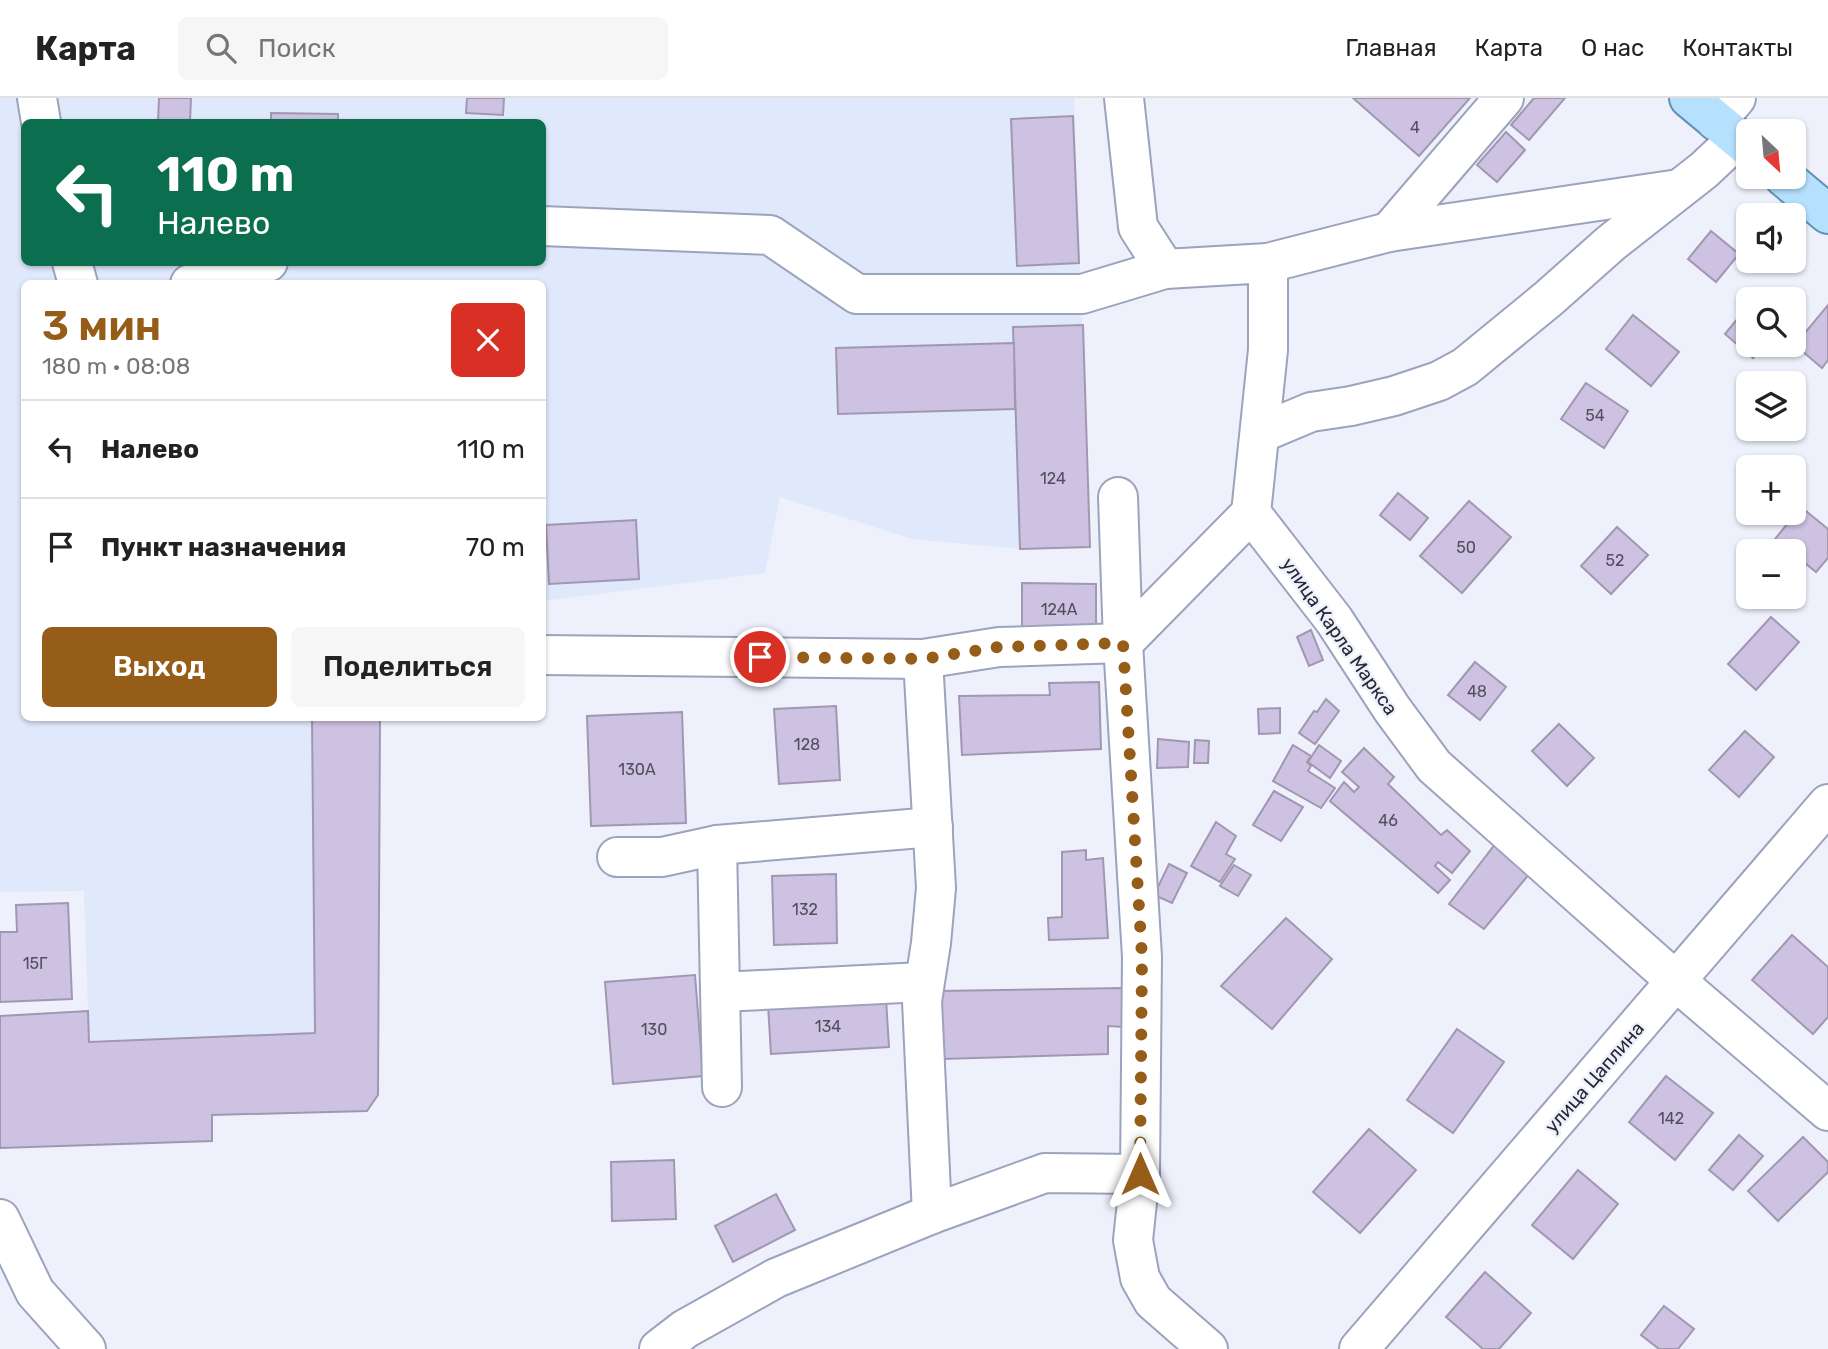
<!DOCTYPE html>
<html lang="ru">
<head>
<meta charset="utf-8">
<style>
	:root { --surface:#fff; --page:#f6f6f6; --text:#222; --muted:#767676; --line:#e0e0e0; --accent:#965d18 }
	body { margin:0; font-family:Rubik,sans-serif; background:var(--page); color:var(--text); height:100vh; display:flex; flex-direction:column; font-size:26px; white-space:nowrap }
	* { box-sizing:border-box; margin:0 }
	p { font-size:23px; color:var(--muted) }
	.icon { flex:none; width:38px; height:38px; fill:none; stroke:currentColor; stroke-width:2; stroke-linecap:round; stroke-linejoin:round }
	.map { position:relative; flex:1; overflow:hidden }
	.details { position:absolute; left:21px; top:182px; width:525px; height:441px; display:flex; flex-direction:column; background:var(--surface); border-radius:10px; box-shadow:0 2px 5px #0004 }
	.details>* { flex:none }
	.guide { position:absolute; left:21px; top:21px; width:525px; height:147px; border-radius:10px; box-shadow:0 2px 5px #0004; background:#0b6e4f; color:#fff; overflow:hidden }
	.needle { width:46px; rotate:154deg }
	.tools { position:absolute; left:1736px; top:21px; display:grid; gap:14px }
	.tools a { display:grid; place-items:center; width:70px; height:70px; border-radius:10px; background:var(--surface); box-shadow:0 2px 5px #0004; font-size:35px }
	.pin { position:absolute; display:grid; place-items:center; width:60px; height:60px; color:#fff; margin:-30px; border:4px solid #fff; border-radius:50%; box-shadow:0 2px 7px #0007 }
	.me { position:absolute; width:77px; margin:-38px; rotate:0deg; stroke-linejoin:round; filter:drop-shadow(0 0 5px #0008) }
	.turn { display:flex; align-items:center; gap:24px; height:147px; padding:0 21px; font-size:32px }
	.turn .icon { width:91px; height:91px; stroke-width:2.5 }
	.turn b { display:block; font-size:49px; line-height:60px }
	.round { display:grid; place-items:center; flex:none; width:74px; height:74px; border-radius:10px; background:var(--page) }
	.summary { display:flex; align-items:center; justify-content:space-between; height:119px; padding:0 21px }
	h1 { font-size:42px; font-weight:600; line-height:52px; color:var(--accent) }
	.button { display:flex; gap:14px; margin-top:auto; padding:14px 21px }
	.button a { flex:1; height:80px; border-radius:10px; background:var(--accent); color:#fff; font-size:28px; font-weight:600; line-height:80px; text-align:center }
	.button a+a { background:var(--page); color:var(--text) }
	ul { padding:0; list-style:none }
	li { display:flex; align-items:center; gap:21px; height:98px; padding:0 21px; border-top:2px solid var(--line) }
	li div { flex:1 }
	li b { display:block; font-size:26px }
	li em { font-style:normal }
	header { display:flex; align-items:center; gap:42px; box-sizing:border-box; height:98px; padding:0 35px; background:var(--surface); border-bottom:2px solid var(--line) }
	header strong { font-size:33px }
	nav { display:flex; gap:38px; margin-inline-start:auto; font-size:24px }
	.search { width:490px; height:63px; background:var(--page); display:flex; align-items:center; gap:18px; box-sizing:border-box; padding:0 24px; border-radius:10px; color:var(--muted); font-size:26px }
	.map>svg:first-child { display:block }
</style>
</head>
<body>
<header>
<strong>Карта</strong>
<div class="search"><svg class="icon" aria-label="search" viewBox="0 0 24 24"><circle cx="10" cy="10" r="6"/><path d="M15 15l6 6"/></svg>Поиск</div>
<nav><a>Главная</a><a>Карта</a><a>О нас</a><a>Контакты</a></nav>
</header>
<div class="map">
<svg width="1828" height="1251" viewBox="0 0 1828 1251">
	<rect width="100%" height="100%" fill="#eef1fc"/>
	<!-- built -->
	<path fill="#e0e8fc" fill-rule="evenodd" d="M0,0H1074L1090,449L1020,451L912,441L780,399L765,475L543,503L542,186H24V620H380L378,997L367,1013L212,1017V1043L0,1050V918L88,912L84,793L0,794ZM24,24H542V164H24Z"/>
	<!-- building -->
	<g fill="#cdc2e1" stroke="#a197b1" stroke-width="2">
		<path d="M159,0H191L190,24H158Z"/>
		<path d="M467,0H504L503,17L466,15Z"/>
		<path d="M1353,0H1470L1419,58Z"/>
		<path d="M1534,0H1565L1529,42L1511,27Z"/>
		<path d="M271,15L338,16V24H271Z"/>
		<path d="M1073,18L1079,165L1017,168L1011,21Z"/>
		<path d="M1506,34L1525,52L1497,84L1477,67Z"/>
		<path d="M1711,133L1739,156L1716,184L1688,161Z"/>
		<path d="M1828,207V262L1822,270L1795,247Z"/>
		<path d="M1748,208V247H1764L1753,260L1725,236Z"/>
		<path d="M1633,217L1679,254L1651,288L1606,251Z"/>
		<path d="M1083,227L1090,449L1020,451L1013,229Z"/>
		<path d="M1014,245L1015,311L838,316L836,250Z"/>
		<path d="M1586,285L1628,313L1604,350L1561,321Z"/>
		<path d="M1398,395L1428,420L1410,442L1380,417Z"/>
		<path d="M1469,403L1511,439L1462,495L1420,458Z"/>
		<path d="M1801,409L1828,431V460L1816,474L1794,456V453H1790L1775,441Z"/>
		<path d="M636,422L639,481L549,486L546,427Z"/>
		<path d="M1617,429L1648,457L1611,496L1581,468Z"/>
		<path d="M1022,485L1096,486V536H1022Z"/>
		<path d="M1771,519L1799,544L1756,592L1728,566Z"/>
		<path d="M1311,532L1323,562L1309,568L1297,539Z"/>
		<path d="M1475,564L1506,589L1480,622L1448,597Z"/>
		<path d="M1099,584L1101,651L962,657L959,598L1050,597L1049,585Z"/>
		<path d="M1326,601L1339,613L1315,646L1299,635L1314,613L1317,614Z"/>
		<path d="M836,608L840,682L779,686L774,611Z"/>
		<path d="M1280,610V635L1259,636L1258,611Z"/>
		<path d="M682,614L686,725L591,728L587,618Z"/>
		<path d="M312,620H380L378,997L367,1013L212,1017V1043L0,1050V918L88,913L89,944L315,935Z"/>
		<path d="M1559,626L1594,660L1567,688L1532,653Z"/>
		<path d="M1745,633L1774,659L1739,699L1709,672Z"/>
		<path d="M1158,641L1189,644L1188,669L1157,670Z"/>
		<path d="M1195,642L1209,643L1208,665H1194Z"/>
		<path d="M1293,647L1311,658L1307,664L1311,668L1308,673L1335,690L1321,710L1273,683Z"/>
		<path d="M1319,647L1341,663L1330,680L1308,664Z"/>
		<path d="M1364,650L1394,679L1388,686L1441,737L1447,732L1470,753L1452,775L1438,764L1435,768L1450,782L1438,795L1330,703L1344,684L1354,694L1359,689L1342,674Z"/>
		<path d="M1274,693L1303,709L1281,743L1253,727Z"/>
		<path d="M1216,724L1236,738L1226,756L1235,761L1220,784L1191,768Z"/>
		<path d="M1496,745L1530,775L1484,831L1449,806Z"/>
		<path d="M1086,752V762L1103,760L1108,840L1049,842L1048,820L1062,819V754Z"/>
		<path d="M1169,766L1187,775L1172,805L1154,797Z"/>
		<path d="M1234,767L1251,777L1238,798L1220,788Z"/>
		<path d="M836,776L837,845L774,847L772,778Z"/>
		<path d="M68,805L72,901L0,904V834H17L16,807Z"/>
		<path d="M1286,820L1332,861L1272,931L1221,888Z"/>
		<path d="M1792,837L1828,869V919L1813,936L1752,882Z"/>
		<path d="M695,877L703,978L613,986L605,884Z"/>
		<path d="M1123,890L1124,929L1108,928V956L942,961L938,893Z"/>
		<path d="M886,901L889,949L771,956L768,907Z"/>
		<path d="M1457,931L1504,964L1453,1035L1407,1002Z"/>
		<path d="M1666,978L1713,1015L1675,1062L1629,1024Z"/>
		<path d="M1369,1031L1416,1072L1360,1135L1313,1094Z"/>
		<path d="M1739,1037L1763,1058L1733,1092L1709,1072Z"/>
		<path d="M1803,1039L1828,1064V1074L1778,1123L1748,1093Z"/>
		<path d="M674,1062L676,1121L612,1123L611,1064Z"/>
		<path d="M1578,1072L1618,1106L1573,1161L1532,1127Z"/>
		<path d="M776,1096L795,1132L733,1164L715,1128Z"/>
		<path d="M1485,1174L1531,1215L1499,1251H1483L1446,1219Z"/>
		<path d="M1664,1208L1694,1231L1678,1251H1659L1641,1237Z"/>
	</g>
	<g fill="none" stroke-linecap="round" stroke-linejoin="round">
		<!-- minor casing -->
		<g stroke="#9ba3bd" stroke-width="42">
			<g id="minor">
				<path d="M37,0L41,24"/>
				<path d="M1124,0L1138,129L1165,171L1268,165V252L1251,415L1334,522L1392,611L1434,668L1677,884L1828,1013"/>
				<path d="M1716,23L1736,0"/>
				<path d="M542,128L770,137L857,196H1082L1165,171"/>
				<path d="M1389,134L1504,0"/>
				<path d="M72,164L78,186"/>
				<path d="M1268,165L1389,134L1679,91"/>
				<path d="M190,186L268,164"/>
				<path d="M1261,335L1311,314L1351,308L1394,298L1439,283L1465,269L1548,201L1611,145L1704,72L1738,40"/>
				<path d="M1118,399L1123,545L1142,859L1140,1076L1133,1142L1140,1180L1153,1203L1208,1251"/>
				<path d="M542,557L923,561L999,549L1123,545L1251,415"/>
				<path d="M923,561L936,790L931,845L922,903L932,1116"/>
				<path d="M717,747L722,989"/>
				<path d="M617,759H662L717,747L933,729"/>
				<path d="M721,894L923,884"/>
				<path d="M0,1121L35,1194L86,1251"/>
				<path d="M659,1251L685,1231L776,1180L932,1116L1045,1075L1140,1076"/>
				<path d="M1359,1251L1828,706"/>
			</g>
		</g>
		<!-- major casing -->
		<g stroke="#6292b6" stroke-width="42">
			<g id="major">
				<path d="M1689,0L1748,49"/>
				<path d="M1784,79L1828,116"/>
			</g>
		</g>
		<!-- minor -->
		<use href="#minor" stroke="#fff" stroke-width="38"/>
		<!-- major -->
		<use href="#major" stroke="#b5e0fe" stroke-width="38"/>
	</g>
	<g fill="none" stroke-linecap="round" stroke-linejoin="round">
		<!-- route -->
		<path stroke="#965d18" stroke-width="12" stroke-dasharray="0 21.6" d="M760,559L923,561L999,549L1123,545L1142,859L1140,1076"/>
	</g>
	<g text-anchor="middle" stroke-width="5" stroke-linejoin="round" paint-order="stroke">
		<!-- number labels -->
		<g font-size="16" fill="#504f5e">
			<text x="1415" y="35">4</text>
			<text x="1595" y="323">54</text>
			<text x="1053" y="386">124</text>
			<text x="1466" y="455">50</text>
			<text x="1615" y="468">52</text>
			<text x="1059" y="517">124А</text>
			<text x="1477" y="599">48</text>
			<text x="807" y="652">128</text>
			<text x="637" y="677">130А</text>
			<text x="1388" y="728">46</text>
			<text x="805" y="817">132</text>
			<text x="35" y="871">15Г</text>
			<text x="828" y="934">134</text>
			<text x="654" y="937">130</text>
			<text x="1671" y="1026">142</text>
		</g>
		<!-- street labels -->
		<g font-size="19" fill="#262933" stroke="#eef1fc">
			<text transform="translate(1340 538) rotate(55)" y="7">улица Карла Маркса</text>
			<text transform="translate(1594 979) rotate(-49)" y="7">улица Цаплина</text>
		</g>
	</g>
</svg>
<div class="tools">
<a><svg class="needle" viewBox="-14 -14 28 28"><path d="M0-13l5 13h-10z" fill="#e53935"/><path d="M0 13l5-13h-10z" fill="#767676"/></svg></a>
<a><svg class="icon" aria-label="sound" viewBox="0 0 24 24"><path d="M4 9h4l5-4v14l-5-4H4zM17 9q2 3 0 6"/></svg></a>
<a><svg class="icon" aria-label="search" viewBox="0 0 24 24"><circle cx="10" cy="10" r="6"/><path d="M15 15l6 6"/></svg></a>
<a><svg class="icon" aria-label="layers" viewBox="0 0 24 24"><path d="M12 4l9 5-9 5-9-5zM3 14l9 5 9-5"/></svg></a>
<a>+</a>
<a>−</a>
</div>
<div class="pin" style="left:760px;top:559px;background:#d93025"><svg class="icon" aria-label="arrive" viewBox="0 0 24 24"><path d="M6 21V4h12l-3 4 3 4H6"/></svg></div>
<svg class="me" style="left:1140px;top:1076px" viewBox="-20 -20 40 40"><path d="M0-17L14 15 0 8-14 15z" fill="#965d18" stroke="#fff" stroke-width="4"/></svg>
<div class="guide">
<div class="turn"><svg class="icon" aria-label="left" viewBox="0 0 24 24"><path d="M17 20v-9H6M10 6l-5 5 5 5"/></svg><div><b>110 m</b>Налево</div></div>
</div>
<section class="details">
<div class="summary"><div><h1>3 мин</h1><p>180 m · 08:08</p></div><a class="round" style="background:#d93025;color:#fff"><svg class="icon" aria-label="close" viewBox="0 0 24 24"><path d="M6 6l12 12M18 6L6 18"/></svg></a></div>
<ul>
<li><svg class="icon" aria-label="left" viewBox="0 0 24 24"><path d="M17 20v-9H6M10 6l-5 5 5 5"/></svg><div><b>Налево</b></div><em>110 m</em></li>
<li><svg class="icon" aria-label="arrive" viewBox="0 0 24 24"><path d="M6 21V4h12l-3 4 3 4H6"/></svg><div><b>Пункт назначения</b></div><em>70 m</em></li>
</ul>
<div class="button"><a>Выход</a><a>Поделиться</a></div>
</section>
</div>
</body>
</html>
